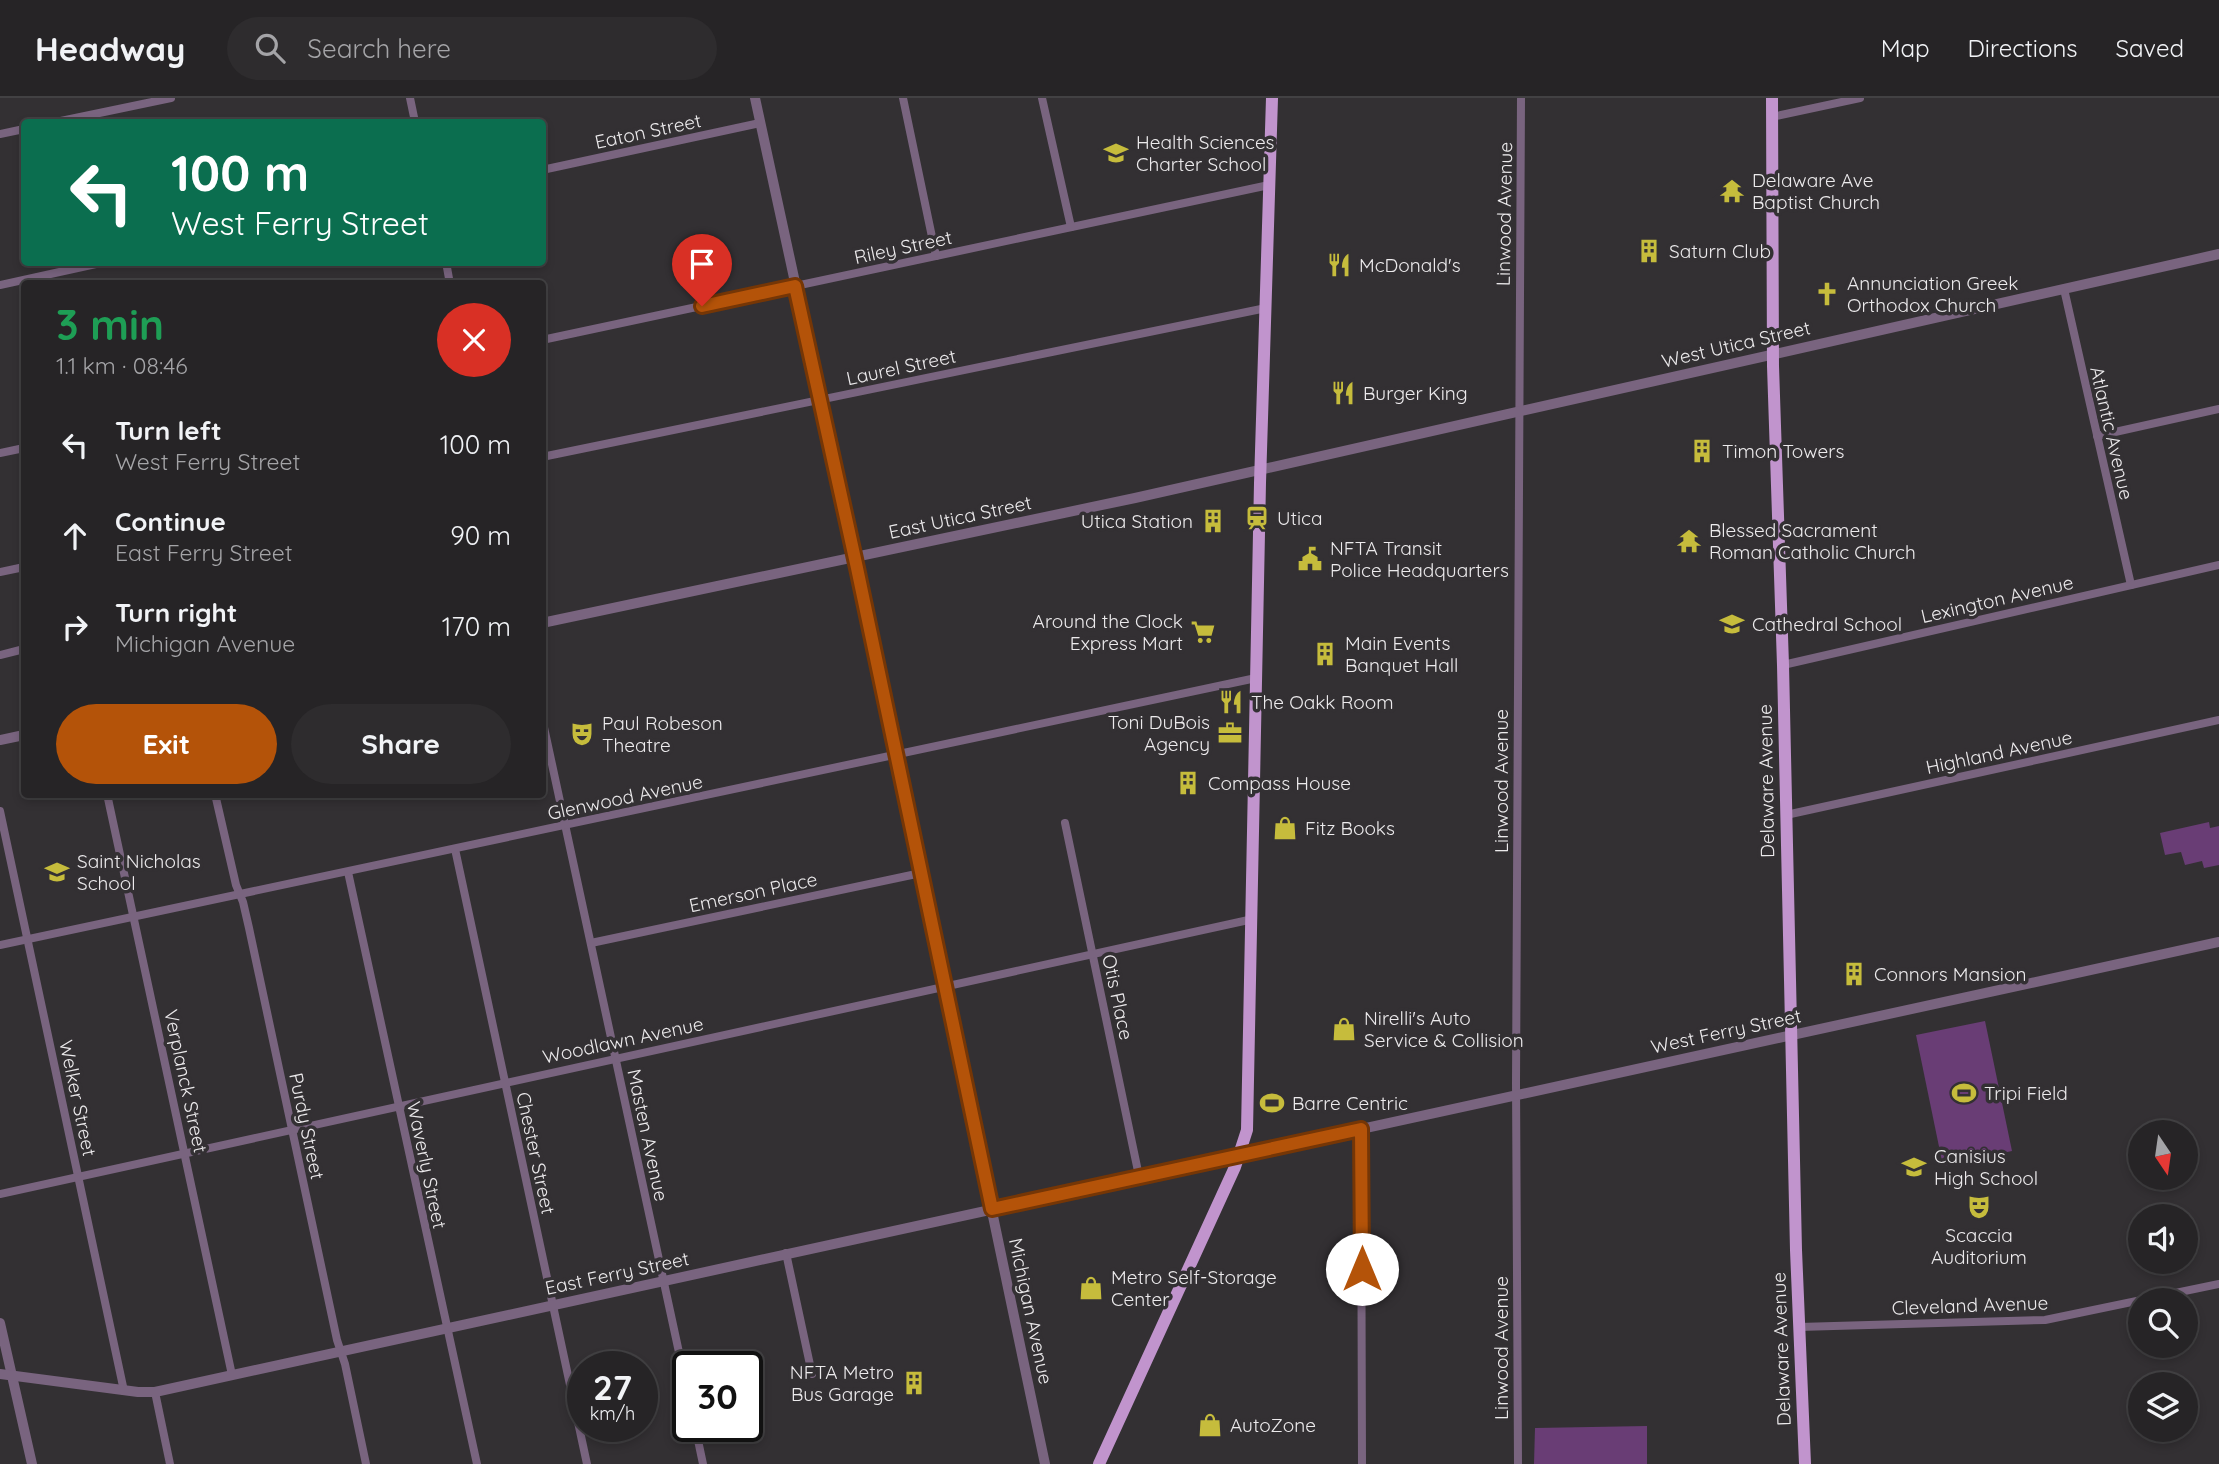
<!DOCTYPE html>
<html lang="en">
<head>
<meta charset="utf-8">
<style>
	:root { --surface:#262426; --page:#2e2c2e; --text:#f1f3f6; --muted:#a4a4a7; --line:#424143; --accent:#b45309 }
	body { margin:0; font-family:Quicksand,sans-serif; background:var(--page); color:var(--text); height:100vh; display:flex; flex-direction:column; font-size:26px; white-space:nowrap }
	* { box-sizing:border-box; margin:0 }
	p { font-size:23px; color:var(--muted) }
	.icon { flex:none; width:38px; height:38px; fill:none; stroke:currentColor; stroke-width:2; stroke-linecap:round; stroke-linejoin:round }
	.map { position:relative; flex:1; overflow:hidden }
	.side { position:absolute; left:21px; top:182px; width:525px; height:518px; display:flex; flex-direction:column; background:var(--surface); border-radius:7px; box-shadow:0 4px 10px #0003,0 0 0 2px var(--line) }
	.side>* { flex:none }
	.banner { position:absolute; left:21px; top:21px; width:525px; height:147px; border-radius:7px; box-shadow:0 4px 10px #0003,0 0 0 2px var(--line); background:#0b6e4f; color:#fff; overflow:hidden }
	.needle { width:46px; rotate:167deg }
	.tools { position:absolute; left:2128px; top:1022px; display:grid; gap:14px }
	.tools a { display:grid; place-items:center; width:70px; height:70px; border-radius:50%; background:var(--surface); box-shadow:0 4px 10px #0003,0 0 0 2px var(--line); font-size:35px }
	.speed { position:absolute; left:567px; top:1253px; display:flex; gap:14px; font-size:35px; font-weight:700; text-align:center }
	.speed>* { display:grid; place-content:center; width:91px; height:91px; border-radius:50%; background:var(--surface); box-shadow:0 4px 10px #0003,0 0 0 2px var(--line); line-height:1 }
	.speed small { font-size:18px; font-weight:400 }
	.speed .limit { border:4px solid #111; border-radius:10px; background:#fff; color:#111 }
	.pin { position:absolute; display:grid; place-items:center; width:60px; height:60px; color:#fff; margin:-72px -30px; border-radius:50% 50% 50% 0; rotate:-45deg; box-shadow:0 0 7px #0007 }
	.pin .icon { rotate:45deg }
	.me { position:absolute; width:77px; margin:-38px; rotate:0deg; stroke-linejoin:round; filter:drop-shadow(0 0 5px #0008) }
	.turn { display:flex; align-items:center; gap:24px; height:147px; padding:0 35px; font-size:32px }
	.turn .icon { width:91px; height:91px; stroke-width:2.5 }
	.turn b { display:block; font-size:49px; line-height:60px }
	.round { display:grid; place-items:center; flex:none; width:74px; height:74px; border-radius:37px; background:var(--page) }
	.summary { display:flex; align-items:center; justify-content:space-between; height:119px; padding:0 35px }
	h1 { font-size:42px; font-weight:800; line-height:52px; color:#1e9e55 }
	.cta { display:flex; gap:14px; margin-top:auto; padding:14px 35px }
	.cta a { flex:1; height:80px; border-radius:42px; background:var(--accent); color:#fff; font-size:28px; font-weight:800; line-height:80px; text-align:center }
	.cta a+a { background:var(--page); color:var(--text) }
	ul { padding:0; list-style:none }
	li { display:flex; align-items:center; gap:21px; height:91px; padding:0 35px }
	li div { flex:1 }
	li b { display:block; font-size:26px }
	li em { font-style:normal }
	header { display:flex; align-items:center; gap:42px; box-sizing:border-box; height:98px; padding:0 35px; background:var(--surface); border-bottom:2px solid var(--line) }
	header strong { font-size:33px }
	nav { display:flex; gap:38px; margin-inline-start:auto; font-size:24px }
	.search { width:490px; height:63px; background:var(--page); display:flex; align-items:center; gap:18px; box-sizing:border-box; padding:0 24px; border-radius:38px; color:var(--muted); font-size:26px }
	.map>svg:first-child { display:block }
</style>
</head>
<body>
<header>
<strong>Headway</strong>
<div class="search"><svg class="icon" aria-label="search" viewBox="0 0 24 24"><circle cx="10" cy="10" r="6"/><path d="M15 15l6 6"/></svg>Search here</div>
<nav><a>Map</a><a>Directions</a><a>Saved</a></nav>
</header>
<div class="map">
<svg width="2219" height="1366" viewBox="0 0 2219 1366">
	<rect width="100%" height="100%" fill="#333033"/>
	<!-- green -->
	<g fill="#693d75">
		<path d="M2209,724L2210,730L2219,728V767L2204,770L2202,763L2185,767L2181,754L2165,757L2160,735Z"/>
		<path d="M1985,923L2012,1053L1943,1068L1916,937Z"/>
		<path d="M1647,1328V1366H1534L1535,1330Z"/>
	</g>
	<g fill="none" stroke-linecap="round" stroke-linejoin="round">
		<!-- minor -->
		<g stroke="#79647f" stroke-width="8">
			<path d="M410,0L415,24"/>
			<path d="M903,0L936,158"/>
			<path d="M1042,0L1071,129"/>
			<path d="M1772,19L1860,0"/>
			<path d="M56,24L171,0"/>
			<path d="M0,36L24,31"/>
			<path d="M542,72L760,25"/>
			<path d="M446,164L450,186"/>
			<path d="M0,187L105,164"/>
			<path d="M2064,191L2131,487"/>
			<path d="M542,242L1269,87"/>
			<path d="M2097,338L2219,311"/>
			<path d="M0,355L24,350"/>
			<path d="M542,359L1266,210"/>
			<path d="M0,474L24,469"/>
			<path d="M0,557L24,551"/>
			<path d="M1783,567L2219,467"/>
			<path d="M542,620L688,1296"/>
			<path d="M107,696L232,1277"/>
			<path d="M215,696L236,787L243,804L249,830L337,1242L345,1266L366,1366"/>
			<path d="M0,713L124,1293"/>
			<path d="M1786,717L2219,622"/>
			<path d="M1065,725L1139,1078"/>
			<path d="M455,751L587,1366"/>
			<path d="M348,774L477,1366"/>
			<path d="M591,845L921,775"/>
			<path d="M0,847L1256,580"/>
			<path d="M1361,1031L1362,1366"/>
			<path d="M0,1096L1253,821"/>
			<path d="M786,1155L812,1276"/>
			<path d="M1799,1229L2045,1222L2219,1186"/>
			<path d="M155,1294L170,1366"/>
			<path d="M695,1328L703,1366"/>
			<path d="M1518,1366L1516,985L1521,0"/>
		</g>
		<!-- tertiary -->
		<g stroke="#79647f" stroke-width="10">
			<path d="M755,0L857,470L1045,1366"/>
			<path d="M542,525L1135,400L2219,156"/>
			<path d="M0,642L24,637"/>
			<path d="M0,1225L32,1366"/>
			<path d="M0,1276L138,1294H155L2219,844"/>
		</g>
		<!-- primary -->
		<g stroke="#c194cd" stroke-width="12">
			<path d="M1772,0L1773,268L1783,567L1796,1152L1805,1366"/>
			<path d="M1099,1366L1235,1069L1247,1032L1260,385L1272,0"/>
		</g>
	</g>
	<g fill="none" stroke-linecap="round" stroke-linejoin="round">
		<!-- route casing -->
		<g stroke="#753606" stroke-width="18">
			<path id="route" d="M702,208L795,188L857,470L992,1111L1361,1031L1362,1171"/>
		</g>
		<!-- route -->
		<use href="#route" stroke="#b45309" stroke-width="12"/>
	</g>
	<!-- icons -->
	<defs>
		<g id="school-bare" transform="scale(1.89)"><path d="M0-5L7-2L0 1L-7-2ZM-4 1L0 2.5L4 1V4Q0 6-4 4Z" fill="#c6bc3c" stroke="#333033" stroke-width="2.5" paint-order="stroke"/></g>
		<g id="temple-bare" transform="scale(1.89)"><path d="M0-6L5-2H3V0L6.5 2.5H4V6H1.5V3h-3V6H-4V2.5H-6.5L-3 0V-2H-5Z" fill="#c6bc3c" stroke="#333033" stroke-width="2.5" paint-order="stroke"/></g>
		<g id="building-bare" transform="scale(1.89)"><path d="M-4-6H4V6H1V3H-1V6H-4ZM-2.5-4.3h1.7v1.8h-1.7ZM.8-4.3h1.7v1.8H.8ZM-2.5-1h1.7V.8h-1.7ZM.8-1h1.7V.8H.8Z" fill="#c6bc3c" stroke="#333033" stroke-width="2.5" paint-order="stroke"/></g>
		<g id="restaurant-bare" transform="scale(1.89)"><path d="M-5-6h1v4h1v-4h1v4h1v-4h1v5L-1.5 .5V6h-2V.5L-5-1ZM5-6V6H3V1.5H1.5Q1.5-4 5-6Z" fill="#c6bc3c" stroke="#333033" stroke-width="2.5" paint-order="stroke"/></g>
		<g id="church-bare" transform="scale(1.89)"><path d="M-1.2-6h2.4v3.5h3.3v2.4h-3.3V6h-2.4V-.1h-3.3v-2.4h3.3Z" fill="#c6bc3c" stroke="#333033" stroke-width="2.5" paint-order="stroke"/></g>
		<g id="station-bare" transform="scale(1.89)"><path d="M-3-6H3Q5-6 5-4V2Q5 4 3 4L4.5 6H3L1.5 4h-3L-3 6H-4.5L-3 4Q-5 4-5 2V-4Q-5-6-3-6ZM-3.5-4v3h7v-3ZM-3.5 1v1.5H-2V1ZM2 1v1.5H3.5V1Z" fill="#c6bc3c" stroke="#333033" stroke-width="2.5" paint-order="stroke"/></g>
		<g id="civic-bare" transform="scale(1.89)"><path d="M-.6-6.5H3V-4.5H.6V-3L4-1V1h2V6H-6V1h2V-1L-.6-3ZM-1.2 2.5V6h2.4V2.5Z" fill="#c6bc3c" stroke="#333033" stroke-width="2.5" paint-order="stroke"/></g>
		<g id="supermarket-bare" transform="scale(1.89)"><path d="M-6-5.5h2.5l.6 2H6L4.5 2H-2.5L-4.4-4H-6ZM-1.5 3.2a1.3 1.3 0 1 0 .1 0ZM3 3.2a1.3 1.3 0 1 0 .1 0Z" fill="#c6bc3c" stroke="#333033" stroke-width="2.5" paint-order="stroke"/></g>
		<g id="office-bare" transform="scale(1.89)"><path d="M-6-3h4V-5.5h4V-3h4V5H-6ZM-1-4.5V-3h2v-1.5ZM-6 0V1H6V0Z" fill="#c6bc3c" stroke="#333033" stroke-width="2.5" paint-order="stroke"/></g>
		<g id="theatre-bare" transform="scale(1.89)"><path d="M-5-5.5Q0-4 5-5.5V0Q5 5 0 6Q-5 5-5 0ZM-3.3-2.5H-1v1.5H-3.3ZM1-2.5H3.3v1.5H1ZM-2.8 1Q0 5.5 2.8 1Z" fill="#c6bc3c" stroke="#333033" stroke-width="2.5" paint-order="stroke"/></g>
		<g id="shop-bare" transform="scale(1.89)"><path d="M-5-2.5h2.3a2.7 3.5 0 0 1 5.4 0H5L5.5 6h-11ZM-1.5-2.5h3a1.5 2.3 0 0 0-3 0Z" fill="#c6bc3c" stroke="#333033" stroke-width="2.5" paint-order="stroke"/></g>
		<g id="stadium-bare" transform="scale(1.89)"><path d="M0-5a6.5 5 0 1 0 0 10a6.5 5 0 1 0 0-10ZM-3.5-1.8h7v3.6h-7Z" fill="#c6bc3c" stroke="#333033" stroke-width="2.5" paint-order="stroke"/></g>
	</defs>
	<g fill-rule="evenodd">
		<use href="#school-bare" x="1116" y="55"/>
		<use href="#temple-bare" x="1732" y="93"/>
		<use href="#building-bare" x="1649" y="153"/>
		<use href="#restaurant-bare" x="1339" y="167"/>
		<use href="#church-bare" x="1827" y="196"/>
		<use href="#restaurant-bare" x="1343" y="295"/>
		<use href="#building-bare" x="1702" y="353"/>
		<use href="#station-bare" x="1257" y="420"/>
		<use href="#building-bare" x="1213" y="423"/>
		<use href="#temple-bare" x="1689" y="443"/>
		<use href="#civic-bare" x="1310" y="461"/>
		<use href="#school-bare" x="1732" y="526"/>
		<use href="#supermarket-bare" x="1203" y="534"/>
		<use href="#building-bare" x="1325" y="556"/>
		<use href="#restaurant-bare" x="1231" y="604"/>
		<use href="#office-bare" x="1230" y="635"/>
		<use href="#theatre-bare" x="582" y="636"/>
		<use href="#building-bare" x="1188" y="685"/>
		<use href="#shop-bare" x="1285" y="730"/>
		<use href="#school-bare" x="57" y="774"/>
		<use href="#building-bare" x="1854" y="876"/>
		<use href="#shop-bare" x="1344" y="931"/>
		<use href="#stadium-bare" x="1964" y="995"/>
		<use href="#stadium-bare" x="1272" y="1005"/>
		<use href="#school-bare" x="1914" y="1069"/>
		<use href="#theatre-bare" x="1979" y="1109"/>
		<use href="#shop-bare" x="1091" y="1190"/>
		<use href="#building-bare" x="914" y="1285"/>
		<use href="#shop-bare" x="1210" y="1327"/>
	</g>
	<g text-anchor="middle" stroke-width="7" stroke-linejoin="round" paint-order="stroke">
		<!-- street labels -->
		<g font-size="19" fill="#eceaec" stroke="#333033">
			<text transform="translate(648 33) rotate(-12)" y="7">Eaton Street</text>
			<text transform="translate(1504 116) rotate(-89)" y="7">Linwood Avenue</text>
			<text transform="translate(903 149) rotate(-12)" y="7">Riley Street</text>
			<text transform="translate(1736 246) rotate(-13)" y="7">West Utica Street</text>
			<text transform="translate(901 269) rotate(-12)" y="7">Laurel Street</text>
			<text transform="translate(2112 335) rotate(77)" y="7">Atlantic Avenue</text>
			<text transform="translate(960 419) rotate(-12)" y="7">East Utica Street</text>
			<text transform="translate(1997 501) rotate(-13)" y="7">Lexington Avenue</text>
			<text transform="translate(1999 654) rotate(-12)" y="7">Highland Avenue</text>
			<text transform="translate(1501 683) rotate(-90)" y="7">Linwood Avenue</text>
			<text transform="translate(1766 683) rotate(-91)" y="7">Delaware Avenue</text>
			<text transform="translate(625 699) rotate(-12)" y="7">Glenwood Avenue</text>
			<text transform="translate(753 794) rotate(-12)" y="7">Emerson Place</text>
			<text transform="translate(1118 899) rotate(78)" y="7">Otis Place</text>
			<text transform="translate(1726 933) rotate(-12)" y="7">West Ferry Street</text>
			<text transform="translate(623 942) rotate(-12)" y="7">Woodlawn Avenue</text>
			<text transform="translate(186 983) rotate(78)" y="7">Verplanck Street</text>
			<text transform="translate(78 1000) rotate(78)" y="7">Welker Street</text>
			<text transform="translate(307 1028) rotate(78)" y="7">Purdy Street</text>
			<text transform="translate(648 1037) rotate(78)" y="7">Masten Avenue</text>
			<text transform="translate(536 1055) rotate(78)" y="7">Chester Street</text>
			<text transform="translate(427 1067) rotate(78)" y="7">Waverly Street</text>
			<text transform="translate(617 1175) rotate(-12)" y="7">East Ferry Street</text>
			<text transform="translate(1970 1207) rotate(-2)" y="7">Cleveland Avenue</text>
			<text transform="translate(1031 1213) rotate(78)" y="7">Michigan Avenue</text>
			<text transform="translate(1501 1250) rotate(-90)" y="7">Linwood Avenue</text>
			<text transform="translate(1781 1251) rotate(-92)" y="7">Delaware Avenue</text>
		</g>
		<!-- poi labels -->
		<g font-size="19" fill="#eceaec" stroke="#333033" text-anchor="start">
			<text x="1136" y="51">Health Sciences<tspan x="1136" dy="22">Charter School</tspan></text>
			<text x="1752" y="89">Delaware Ave<tspan x="1752" dy="22">Baptist Church</tspan></text>
			<text x="1669" y="160">Saturn Club</text>
			<text x="1359" y="174">McDonald's</text>
			<text x="1847" y="192">Annunciation Greek<tspan x="1847" dy="22">Orthodox Church</tspan></text>
			<text x="1363" y="302">Burger King</text>
			<text x="1722" y="360">Timon Towers</text>
			<text x="1277" y="427">Utica</text>
			<text x="1193" y="430" text-anchor="end">Utica Station</text>
			<text x="1709" y="439">Blessed Sacrament<tspan x="1709" dy="22">Roman Catholic Church</tspan></text>
			<text x="1330" y="457">NFTA Transit<tspan x="1330" dy="22">Police Headquarters</tspan></text>
			<text x="1183" y="530" text-anchor="end">Around the Clock<tspan x="1183" dy="22">Express Mart</tspan></text>
			<text x="1752" y="533">Cathedral School</text>
			<text x="1345" y="552">Main Events<tspan x="1345" dy="22">Banquet Hall</tspan></text>
			<text x="1251" y="611">The Oakk Room</text>
			<text x="1210" y="631" text-anchor="end">Toni DuBois<tspan x="1210" dy="22">Agency</tspan></text>
			<text x="602" y="632">Paul Robeson<tspan x="602" dy="22">Theatre</tspan></text>
			<text x="1208" y="692">Compass House</text>
			<text x="1305" y="737">Fitz Books</text>
			<text x="77" y="770">Saint Nicholas<tspan x="77" dy="22">School</tspan></text>
			<text x="1874" y="883">Connors Mansion</text>
			<text x="1364" y="927">Nirelli's Auto<tspan x="1364" dy="22">Service &amp; Collision</tspan></text>
			<text x="1984" y="1002">Tripi Field</text>
			<text x="1292" y="1012">Barre Centric</text>
			<text x="1934" y="1065">Canisius<tspan x="1934" dy="22">High School</tspan></text>
			<text x="1979" y="1144" text-anchor="middle">Scaccia<tspan x="1979" dy="22">Auditorium</tspan></text>
			<text x="1111" y="1186">Metro Self-Storage<tspan x="1111" dy="22">Center</tspan></text>
			<text x="894" y="1281" text-anchor="end">NFTA Metro<tspan x="894" dy="22">Bus Garage</tspan></text>
			<text x="1230" y="1334">AutoZone</text>
		</g>
	</g>
</svg>
<div class="tools">
<a><svg class="needle" viewBox="-14 -14 28 28"><path d="M0-13l5 13h-10z" fill="#e53935"/><path d="M0 13l5-13h-10z" fill="#a4a4a7"/></svg></a>
<a><svg class="icon" aria-label="sound" viewBox="0 0 24 24"><path d="M4 9h4l5-4v14l-5-4H4zM17 9q2 3 0 6"/></svg></a>
<a><svg class="icon" aria-label="search" viewBox="0 0 24 24"><circle cx="10" cy="10" r="6"/><path d="M15 15l6 6"/></svg></a>
<a><svg class="icon" aria-label="layers" viewBox="0 0 24 24"><path d="M12 4l9 5-9 5-9-5zM3 14l9 5 9-5"/></svg></a>
</div>
<div class="speed"><div>27<small>km/h</small></div><div class="limit">30</div></div>
<div class="pin" style="left:702px;top:208px;background:#d93025"><svg class="icon" aria-label="arrive" viewBox="0 0 24 24"><path d="M6 21V4h12l-3 4 3 4H6"/></svg></div>
<svg class="me" style="left:1362px;top:1171px" viewBox="-20 -20 40 40"><circle r="19" fill="#fff"/><path d="M0-13L10 11 0 6-10 11z" fill="#b45309"/></svg>
<div class="banner">
<div class="turn"><svg class="icon" aria-label="left" viewBox="0 0 24 24"><path d="M17 20v-9H6M10 6l-5 5 5 5"/></svg><div><b>100 m</b>West Ferry Street</div></div>
</div>
<section class="side">
<div class="summary"><div><h1>3 min</h1><p>1.1 km · 08:46</p></div><a class="round" style="background:#d93025;color:#fff"><svg class="icon" aria-label="close" viewBox="0 0 24 24"><path d="M6 6l12 12M18 6L6 18"/></svg></a></div>
<ul>
<li><svg class="icon" aria-label="left" viewBox="0 0 24 24"><path d="M17 20v-9H6M10 6l-5 5 5 5"/></svg><div><b>Turn left</b><p>West Ferry Street</p></div><em>100 m</em></li>
<li><svg class="icon" aria-label="ahead" viewBox="0 0 24 24"><path d="M12 20V5M6 11l6-6 6 6"/></svg><div><b>Continue</b><p>East Ferry Street</p></div><em>90 m</em></li>
<li><svg class="icon" aria-label="right" viewBox="0 0 24 24"><path d="M7 20v-9h11M14 6l5 5-5 5"/></svg><div><b>Turn right</b><p>Michigan Avenue</p></div><em>170 m</em></li>
</ul>
<div class="cta"><a>Exit</a><a>Share</a></div>
</section>
</div>
</body>
</html>
